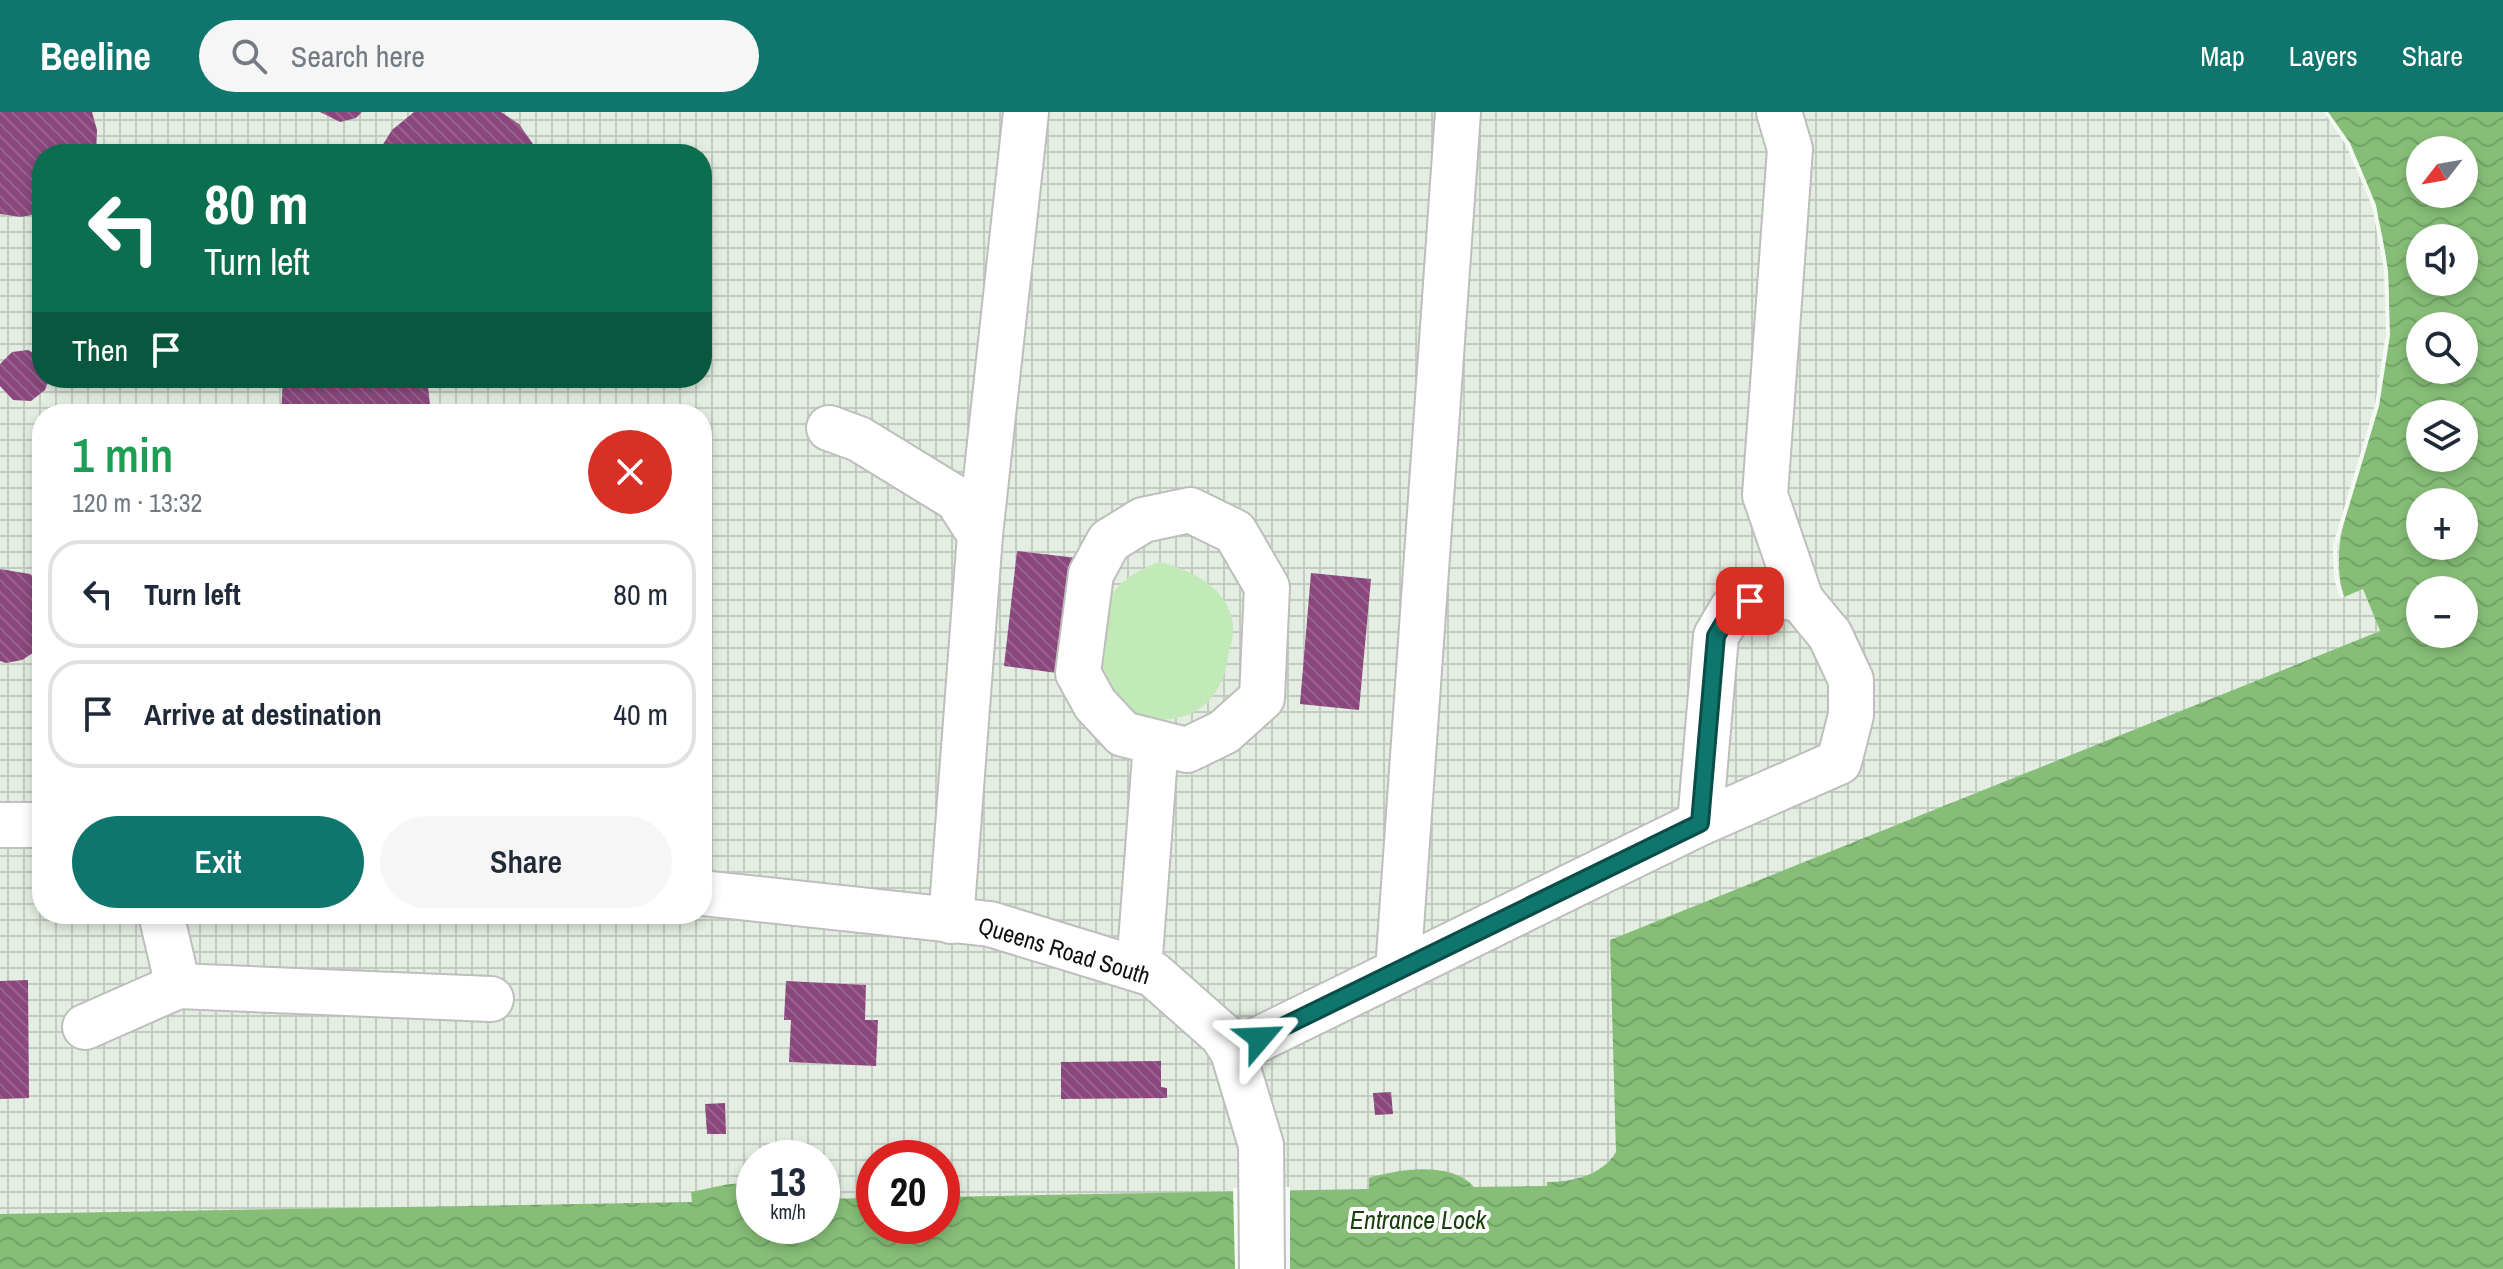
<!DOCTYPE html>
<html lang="en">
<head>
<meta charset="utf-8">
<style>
	:root { --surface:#fff; --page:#f6f6f7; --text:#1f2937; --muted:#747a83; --line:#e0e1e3; --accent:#0f766e }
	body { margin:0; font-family:"Archivo Narrow",sans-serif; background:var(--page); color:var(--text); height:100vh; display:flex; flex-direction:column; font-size:30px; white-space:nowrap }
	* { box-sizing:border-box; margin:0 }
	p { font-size:26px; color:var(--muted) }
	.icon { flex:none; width:44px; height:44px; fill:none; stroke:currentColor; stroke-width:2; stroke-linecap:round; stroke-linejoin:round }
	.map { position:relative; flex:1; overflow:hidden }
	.drawer { position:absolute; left:32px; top:292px; width:680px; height:520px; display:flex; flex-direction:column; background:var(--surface); border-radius:32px; box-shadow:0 4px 12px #0003 }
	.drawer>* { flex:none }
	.hud { position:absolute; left:32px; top:32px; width:680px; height:244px; border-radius:32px; box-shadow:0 4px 12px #0003; background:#0b6e4f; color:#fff; overflow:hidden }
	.needle { width:52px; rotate:239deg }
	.buttons { position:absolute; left:2406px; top:24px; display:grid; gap:16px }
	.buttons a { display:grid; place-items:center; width:72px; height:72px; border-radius:50%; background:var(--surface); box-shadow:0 4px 12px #0003; font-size:40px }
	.speed { position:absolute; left:736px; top:1028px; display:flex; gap:16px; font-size:40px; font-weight:700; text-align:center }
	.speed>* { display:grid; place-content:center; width:104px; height:104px; border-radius:50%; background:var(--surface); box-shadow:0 4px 12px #0003; line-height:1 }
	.speed small { font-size:20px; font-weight:400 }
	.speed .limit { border:12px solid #d22; background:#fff; color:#111 }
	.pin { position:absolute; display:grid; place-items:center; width:68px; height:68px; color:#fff; margin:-34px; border-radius:16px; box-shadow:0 4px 12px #0006 }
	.me { position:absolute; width:88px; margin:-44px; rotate:64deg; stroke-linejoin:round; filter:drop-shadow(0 0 6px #0008) }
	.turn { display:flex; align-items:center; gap:28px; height:168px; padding:0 40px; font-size:36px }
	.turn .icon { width:104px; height:104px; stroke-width:2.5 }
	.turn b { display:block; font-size:56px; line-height:68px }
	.then { display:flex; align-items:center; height:76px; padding:0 40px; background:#0003; gap:16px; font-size:30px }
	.round { display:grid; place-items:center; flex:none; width:84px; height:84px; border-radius:42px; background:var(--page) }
	.headline { display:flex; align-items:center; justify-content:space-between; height:136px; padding:0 40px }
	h1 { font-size:48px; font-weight:600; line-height:60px; color:#1e9e55 }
	.cta { display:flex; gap:16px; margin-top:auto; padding:16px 40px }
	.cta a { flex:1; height:92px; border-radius:48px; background:var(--accent); color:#fff; font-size:32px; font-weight:600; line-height:92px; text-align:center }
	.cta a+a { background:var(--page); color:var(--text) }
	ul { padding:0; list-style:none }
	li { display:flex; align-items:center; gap:24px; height:108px; margin:0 16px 12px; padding:0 24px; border:4px solid var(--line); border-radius:32px }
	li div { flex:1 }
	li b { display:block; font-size:30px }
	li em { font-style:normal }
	header { display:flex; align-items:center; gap:48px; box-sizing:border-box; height:112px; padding:0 40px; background:var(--accent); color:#fff }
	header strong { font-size:38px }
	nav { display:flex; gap:44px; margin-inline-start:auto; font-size:28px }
	.search { width:560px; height:72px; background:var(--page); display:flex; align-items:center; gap:20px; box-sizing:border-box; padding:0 28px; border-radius:44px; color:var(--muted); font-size:30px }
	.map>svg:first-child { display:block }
</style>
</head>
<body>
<header>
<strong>Beeline</strong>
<div class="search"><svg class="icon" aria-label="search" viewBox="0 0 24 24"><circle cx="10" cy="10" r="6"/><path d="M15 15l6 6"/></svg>Search here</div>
<nav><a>Map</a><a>Layers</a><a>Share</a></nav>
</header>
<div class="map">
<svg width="2503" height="1157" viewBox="0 0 2503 1157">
	<defs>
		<pattern id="industrial-grid" width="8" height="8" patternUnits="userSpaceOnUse" patternTransform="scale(2)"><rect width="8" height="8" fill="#e4ede2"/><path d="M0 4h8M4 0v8" fill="none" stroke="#c2cac1"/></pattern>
		<pattern id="water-waves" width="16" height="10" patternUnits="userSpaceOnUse" patternTransform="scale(2)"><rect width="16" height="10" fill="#86be77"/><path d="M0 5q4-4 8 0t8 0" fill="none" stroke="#72a266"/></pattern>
		<pattern id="building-back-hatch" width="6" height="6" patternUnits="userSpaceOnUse" patternTransform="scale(2)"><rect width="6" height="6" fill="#8b477d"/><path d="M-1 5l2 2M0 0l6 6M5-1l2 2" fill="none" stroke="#96638c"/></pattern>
	</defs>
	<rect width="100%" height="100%" fill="#f5f9f4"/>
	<!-- industrial -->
	<path fill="url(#industrial-grid)" fill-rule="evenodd" d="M0,0H2328L2350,31L2376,93L2388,158L2390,223L2344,484L2363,477L2380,519L1928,702L1616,1040L1617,1157H0ZM42,42H702V266H42ZM42,302H702V802H42ZM754,1046H822V1114H754ZM874,1046H942V1114H874Z"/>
	<!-- green -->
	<path fill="#c2e9b8" d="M1159,450C1190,457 1231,477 1233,514C1234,524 1230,535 1228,545C1220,597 1186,614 1135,606L1099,564C1104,503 1095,475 1159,450Z"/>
	<!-- water -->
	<path fill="url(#water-waves)" fill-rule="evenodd" d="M2328,0H2503V1157H0V1102L692,1090L691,1080L729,1072L752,1071L754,1114H822V1087L874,1086V1114H942V1085L1369,1077V1066C1399,1057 1451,1049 1474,1075L1547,1074V1070C1571,1070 1602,1064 1616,1040L1610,828L2380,519L2363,477L2344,485C2329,435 2350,390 2364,343C2401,222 2403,107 2328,0ZM2420,38H2464V82H2420ZM2420,126H2464V170H2420ZM2420,214H2464V258H2420ZM2420,302H2464V346H2420ZM2420,390H2464V434H2420ZM2420,478H2464V522H2420Z"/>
	<!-- pier -->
	<g fill="#f5f9f4">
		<path d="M2324,0H2328L2350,31L2376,93L2388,158L2390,223L2379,294L2337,434L2338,465L2344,485L2340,486L2334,466L2333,433L2375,293L2386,222L2384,158L2372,94L2346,33Z"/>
		<path d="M1290,1075V1157H1235L1233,1076Z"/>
	</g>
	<!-- building -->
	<g fill="url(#building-back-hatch)">
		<path d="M0,0H92L97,18L96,42H42V101L21,105L0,102Z"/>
		<path d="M320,0H362L356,6L340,10Z"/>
		<path d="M414,0H501L519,12L540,42H377L392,18Z"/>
		<path d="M28,238L42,246V266H49L48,270L45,278L31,289L13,288L0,274V252L12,240Z"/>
		<path d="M283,266H427L430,293L428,302H281Z"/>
		<path d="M1017,439L1086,447L1072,563L1004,554Z"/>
		<path d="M0,457L30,462L42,471V535L22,548L6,551L0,549Z"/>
		<path d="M1311,461L1371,467L1359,598L1300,592Z"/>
		<path d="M28,868L29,986L0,987V869Z"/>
		<path d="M786,869L866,873L865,908H878L876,954L789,950L791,908H784Z"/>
		<path d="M1161,949V975L1167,976V986L1061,987V950Z"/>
		<path d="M1391,980L1393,1002L1375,1003L1373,981Z"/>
		<path d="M725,991L726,1022H707L705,992Z"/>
	</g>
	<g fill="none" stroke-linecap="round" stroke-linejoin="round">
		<!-- minor casing -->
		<g stroke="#bcbfbb" stroke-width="48">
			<g id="minor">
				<path d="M1779,0L1790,37L1765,383L1801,488"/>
				<path d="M829,316L859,327L957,387L980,423L951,809"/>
				<path d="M1190,398L1235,420L1267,475L1262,586L1224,620L1187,638L1123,622L1095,592L1078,561L1091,462L1109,429L1143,408Z"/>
				<path d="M980,423L1026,0"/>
				<path d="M0,713H42"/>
				<path d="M702,781L990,812L1153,862L1222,923L1233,940L1261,1033L1262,1157"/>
				<path d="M161,802L178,874L491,887"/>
				<path d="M1139,857L1156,631"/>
				<path d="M1398,859L1458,0"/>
				<path d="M85,915L178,874"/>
				<path d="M1233,940L1700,711L1839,650L1851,603V568L1830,523L1801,488L1768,481L1732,497L1716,524L1700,711"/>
			</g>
		</g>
		<!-- minor -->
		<use href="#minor" stroke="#fff" stroke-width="44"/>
	</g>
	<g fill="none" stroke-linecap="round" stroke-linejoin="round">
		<!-- route casing -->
		<g stroke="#0a4d48" stroke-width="20">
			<path id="route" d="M1260,926L1700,711L1716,524L1732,497L1750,489"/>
		</g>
		<!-- route -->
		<use href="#route" stroke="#0f766e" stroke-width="14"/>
	</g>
	<g text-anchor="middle" stroke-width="8" stroke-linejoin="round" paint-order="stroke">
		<!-- street labels -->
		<g font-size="24" fill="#0f110f" stroke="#fff">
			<text transform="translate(1064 839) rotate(17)" y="8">Queens Road South</text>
		</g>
		<!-- water labels -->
		<g font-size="26" font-style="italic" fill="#1b400f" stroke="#fff">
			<text x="1418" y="1117">Entrance Lock</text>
		</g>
	</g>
</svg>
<div class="buttons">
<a><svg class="needle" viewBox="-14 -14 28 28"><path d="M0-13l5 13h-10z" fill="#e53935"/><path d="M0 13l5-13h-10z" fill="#747a83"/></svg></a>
<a><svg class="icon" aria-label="sound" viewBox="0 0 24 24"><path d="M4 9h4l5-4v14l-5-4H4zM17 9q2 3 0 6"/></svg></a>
<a><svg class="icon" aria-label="search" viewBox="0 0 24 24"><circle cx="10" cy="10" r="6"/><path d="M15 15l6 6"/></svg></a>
<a><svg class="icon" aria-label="layers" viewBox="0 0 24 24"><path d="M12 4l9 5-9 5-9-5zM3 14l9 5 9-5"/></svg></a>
<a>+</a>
<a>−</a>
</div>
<div class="speed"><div>13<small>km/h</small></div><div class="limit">20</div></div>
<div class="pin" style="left:1750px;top:489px;background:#d93025"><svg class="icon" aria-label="arrive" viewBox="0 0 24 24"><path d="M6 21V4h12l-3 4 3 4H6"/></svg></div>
<svg class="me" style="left:1260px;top:926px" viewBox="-20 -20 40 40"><path d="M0-17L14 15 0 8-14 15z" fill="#0f766e" stroke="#fff" stroke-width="4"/></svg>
<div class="hud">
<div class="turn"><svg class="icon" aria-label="left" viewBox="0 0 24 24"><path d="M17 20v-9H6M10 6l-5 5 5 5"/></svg><div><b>80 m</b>Turn left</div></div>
<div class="then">Then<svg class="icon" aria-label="arrive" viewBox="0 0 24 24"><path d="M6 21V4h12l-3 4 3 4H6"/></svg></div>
</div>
<section class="drawer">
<div class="headline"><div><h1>1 min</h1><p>120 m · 13:32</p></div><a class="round" style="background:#d93025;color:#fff"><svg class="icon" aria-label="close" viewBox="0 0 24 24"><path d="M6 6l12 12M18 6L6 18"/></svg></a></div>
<ul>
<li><svg class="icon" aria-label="left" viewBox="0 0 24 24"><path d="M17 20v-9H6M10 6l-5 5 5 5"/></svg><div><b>Turn left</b></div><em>80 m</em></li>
<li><svg class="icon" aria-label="arrive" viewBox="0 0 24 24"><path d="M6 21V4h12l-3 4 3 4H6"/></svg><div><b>Arrive at destination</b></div><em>40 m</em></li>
</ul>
<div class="cta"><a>Exit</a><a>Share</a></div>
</section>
</div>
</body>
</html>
